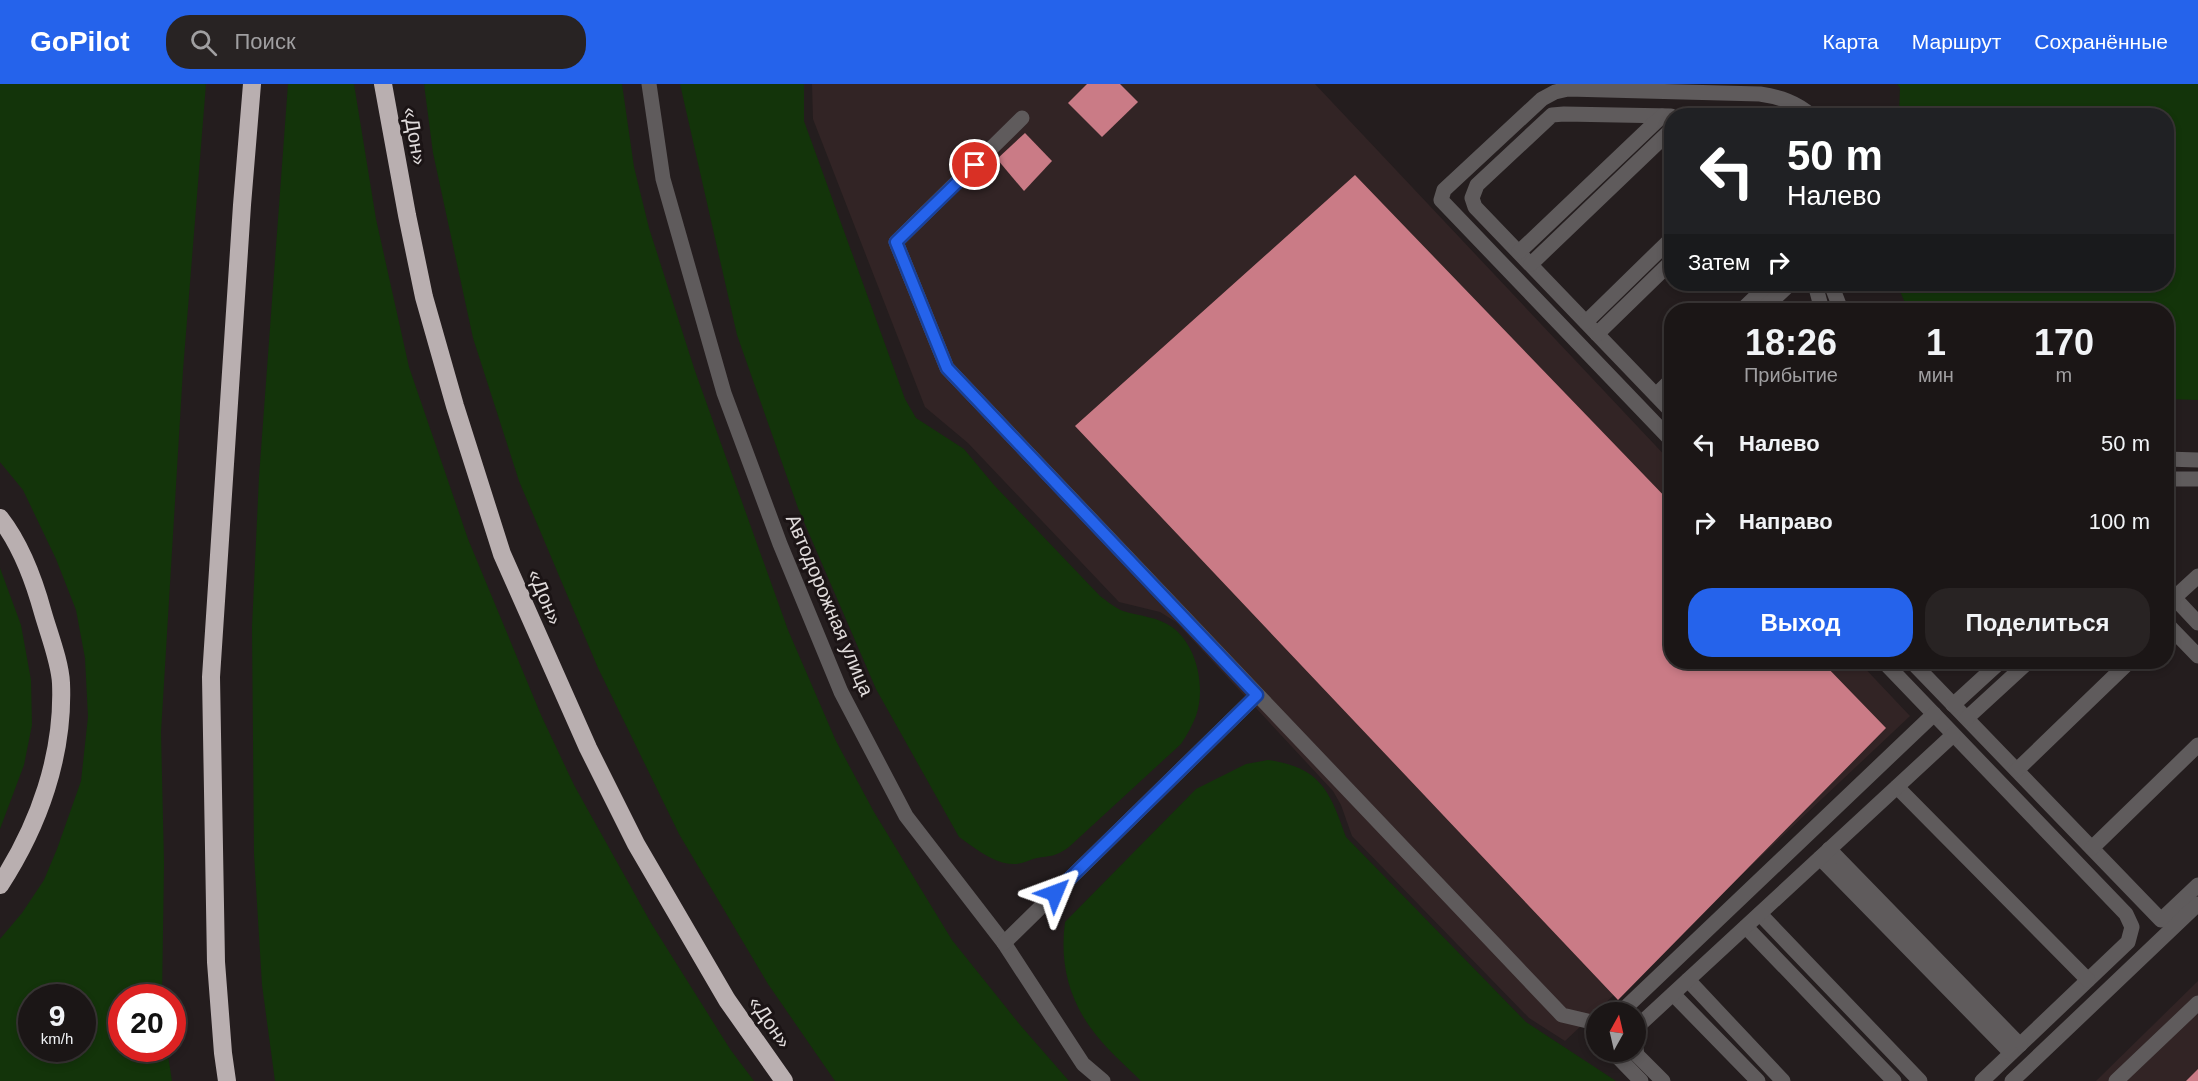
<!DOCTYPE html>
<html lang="ru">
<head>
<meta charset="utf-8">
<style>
	:root { --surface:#1b1616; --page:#282323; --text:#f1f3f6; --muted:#a09fa1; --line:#393535; --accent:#2563eb }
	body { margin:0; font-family:Arial,sans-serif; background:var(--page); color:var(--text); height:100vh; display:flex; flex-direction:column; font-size:22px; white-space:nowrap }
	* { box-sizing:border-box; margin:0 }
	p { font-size:20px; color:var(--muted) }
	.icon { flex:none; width:33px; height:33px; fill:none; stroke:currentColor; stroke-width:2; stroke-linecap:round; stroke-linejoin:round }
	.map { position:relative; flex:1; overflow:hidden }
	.side { position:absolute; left:1664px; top:219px; width:510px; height:366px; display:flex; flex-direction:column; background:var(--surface); border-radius:24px; box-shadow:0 3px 9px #0003,0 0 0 2px var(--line) }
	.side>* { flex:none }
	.guide { position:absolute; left:1664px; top:24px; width:510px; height:183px; border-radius:24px; box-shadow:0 3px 9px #0003,0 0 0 2px var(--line); background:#202124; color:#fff; overflow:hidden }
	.needle { width:39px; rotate:8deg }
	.controls { position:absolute; left:1586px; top:918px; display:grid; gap:12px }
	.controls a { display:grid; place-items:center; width:60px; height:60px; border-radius:50%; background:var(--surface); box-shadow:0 3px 9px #0003,0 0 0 2px var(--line); font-size:30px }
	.speed { position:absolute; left:18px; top:900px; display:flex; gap:12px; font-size:30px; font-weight:700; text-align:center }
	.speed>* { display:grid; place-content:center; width:78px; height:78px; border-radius:50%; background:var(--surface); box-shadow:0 3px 9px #0003,0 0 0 2px var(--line); line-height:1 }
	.speed small { font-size:15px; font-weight:400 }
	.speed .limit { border:9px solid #d22; background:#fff; color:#111 }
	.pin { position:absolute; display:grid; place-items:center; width:51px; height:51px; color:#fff; margin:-26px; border:3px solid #fff; border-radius:50%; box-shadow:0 2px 6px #0007 }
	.me { position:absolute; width:66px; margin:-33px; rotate:46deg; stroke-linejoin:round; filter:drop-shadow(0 0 4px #0008) }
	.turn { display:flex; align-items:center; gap:21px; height:126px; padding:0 24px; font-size:27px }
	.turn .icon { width:78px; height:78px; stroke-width:2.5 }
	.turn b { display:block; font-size:42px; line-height:51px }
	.then { display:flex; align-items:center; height:57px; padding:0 24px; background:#0003; gap:12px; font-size:22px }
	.eta { display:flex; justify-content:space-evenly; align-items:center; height:102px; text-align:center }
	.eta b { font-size:36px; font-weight:600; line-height:42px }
	.action { display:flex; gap:12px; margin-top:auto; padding:12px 24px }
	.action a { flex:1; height:69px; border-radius:24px; background:var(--accent); color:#fff; font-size:24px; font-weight:600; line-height:69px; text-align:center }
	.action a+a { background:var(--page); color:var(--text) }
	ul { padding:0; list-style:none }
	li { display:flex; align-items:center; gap:18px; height:78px; padding:0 24px }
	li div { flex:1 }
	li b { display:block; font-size:22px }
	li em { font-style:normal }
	header { display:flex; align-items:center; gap:36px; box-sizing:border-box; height:84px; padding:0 30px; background:var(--accent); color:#fff }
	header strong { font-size:28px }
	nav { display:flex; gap:33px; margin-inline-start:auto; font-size:21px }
	.search { width:420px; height:54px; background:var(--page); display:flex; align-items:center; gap:15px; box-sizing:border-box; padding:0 21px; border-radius:24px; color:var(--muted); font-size:22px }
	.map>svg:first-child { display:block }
</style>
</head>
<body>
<header>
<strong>GoPilot</strong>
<div class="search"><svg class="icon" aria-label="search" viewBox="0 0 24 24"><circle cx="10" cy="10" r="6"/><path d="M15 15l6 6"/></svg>Поиск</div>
<nav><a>Карта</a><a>Маршрут</a><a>Сохранённые</a></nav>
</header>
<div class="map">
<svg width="2198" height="997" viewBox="0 0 2198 997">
	<rect width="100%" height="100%" fill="#241d1e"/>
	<!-- built -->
	<g fill="#322425">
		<path d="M812,0H1315L1671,378V578H1859L1910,632L1565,957L1529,934L1352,752L1341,721L1333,707L1176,538L1160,528L1119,518L968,359L925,323L813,35Z"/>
		<path d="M2198,897V997H2096Z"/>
	</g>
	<!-- green -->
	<g fill="#13340a" fill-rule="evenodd">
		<path d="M0,0H206L183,286L161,648L164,779L162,913L122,914V964L167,965L172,997H0V855L22,829L44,796L57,765L81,697L88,633L85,574L76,526L56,475L23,406L0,378ZM32,914H82V964H32Z"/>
		<path d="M288,0H354L376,135L409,283L468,455L541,631L574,701L651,839L730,965L754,997H275L262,901L254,770L252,543L259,393Z"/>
		<path d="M424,0H622L634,83L649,144L695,287L788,546L836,657L874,728L952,856L1021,942L1069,997H835L768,900L679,750L598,584L519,397L473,254L433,69Z"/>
		<path d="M680,0H804V37L905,315L916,334L964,365L994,401L1100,512C1107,517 1115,524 1123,527C1139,532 1158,533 1172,543C1197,561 1206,603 1196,632C1192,642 1187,651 1181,660L1069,763C1054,774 1050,771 1033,775C1028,777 1021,780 1015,780C995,781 975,764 959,753L876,605L798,424L737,251Z"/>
		<path d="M1897,0H2198V316L2166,315V226H1908L1897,200H2166V32L1899,31L1900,4Z"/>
		<path d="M0,484L21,541L31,596L32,641L24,681L0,745Z"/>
		<path d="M1268,676C1321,683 1330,708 1346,753L1526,938L1616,997H1141C1124,980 1104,963 1090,943C1067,911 1060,875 1065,838L1196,705L1246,680Z"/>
	</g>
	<!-- building -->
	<g fill="#ca7b86">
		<path d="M1087,0H1120L1138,18L1102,53L1068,19Z"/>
		<path d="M1025,49L1052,77L1024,107L997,75Z"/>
		<path d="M1355,91L1671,419V578H1822L1886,644L1618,916L1075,342Z"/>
		<path d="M2198,985V997H2186Z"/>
	</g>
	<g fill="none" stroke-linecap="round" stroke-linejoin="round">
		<!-- minor -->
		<g stroke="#5f5b5c" stroke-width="15">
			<path d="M649,0L663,95L724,309L780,460L841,608L906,732L1004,859L1083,980L1103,997"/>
			<path d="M1671,32L1564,30L1552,31L1477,101L1472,114L1475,123L1671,327"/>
			<path d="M1022,34L896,158L947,284L1562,931L1596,939"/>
			<path d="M1519,168L1662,32"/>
			<path d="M1531,180L1671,46"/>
			<path d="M1815,200L1822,226"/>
			<path d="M1831,200L1841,226"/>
			<path d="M1742,226L1769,200"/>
			<path d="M1762,226L1790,200"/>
			<path d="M1586,238L1671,155"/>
			<path d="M1597,250L1671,178"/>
			<path d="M1656,311L1671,296"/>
			<path d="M1671,356L1441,116L1444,106L1542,15L1555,8L1568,5L1760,10C1780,13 1796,18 1812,32"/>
			<path d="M2166,375L2198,376"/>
			<path d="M2166,395H2198"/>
			<path d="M2166,505L2198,539"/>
			<path d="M2174,514L2198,492"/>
			<path d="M2166,539L2198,572"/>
			<path d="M1884,578L2126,830L2132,843L2128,858L1982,997"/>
			<path d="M1912,578L2161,836L2198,801"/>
			<path d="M1953,621L2000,578"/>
			<path d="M1967,634L2028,578"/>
			<path d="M2017,686L2129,578"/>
			<path d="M1897,703L2088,896"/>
			<path d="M2092,764L2198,661"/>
			<path d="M1829,765L2020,961"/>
			<path d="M1820,774L2011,969"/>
			<path d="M1760,830L1920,997"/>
			<path d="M1746,843L1894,997"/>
			<path d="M1004,859L1257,611"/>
			<path d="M1688,896L1783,997"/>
			<path d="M1673,910L1758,997"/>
			<path d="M1621,928L1934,630"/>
			<path d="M1635,957L1637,943L1953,651"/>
			<path d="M1635,959L1637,971L1663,997"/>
			<path d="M1613,968L1641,997"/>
			<path d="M2012,997L2198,820"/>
			<path d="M2116,997L2198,919"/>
		</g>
		<!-- highway -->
		<g stroke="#b9afb0" stroke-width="18">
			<path d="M383,0L407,131L424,213L455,322L502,470L588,664L636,760L727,916L784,997"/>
			<path d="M0,434C21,461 34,496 43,529C49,550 60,578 61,599C64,671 39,741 0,801"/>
			<path d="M227,997L223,969L216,878L211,593L242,121L252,0"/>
		</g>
	</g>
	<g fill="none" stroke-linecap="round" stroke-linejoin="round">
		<!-- route casing -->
		<g stroke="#184099" stroke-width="15">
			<path id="route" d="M975,81L896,158L947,284L1257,611L1055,809"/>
		</g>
		<!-- route -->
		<use href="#route" stroke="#2563eb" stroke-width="10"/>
	</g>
	<g text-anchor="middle" stroke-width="6" stroke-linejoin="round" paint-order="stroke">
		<!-- street labels -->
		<g font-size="20" fill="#e1dcdc" stroke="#1b1415">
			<text transform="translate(415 52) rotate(80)" y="7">«Дон»</text>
			<text transform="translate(545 513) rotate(67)" y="7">«Дон»</text>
			<text transform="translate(830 521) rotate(67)" y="7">Автодорожная улица</text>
			<text transform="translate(770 938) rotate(55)" y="7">«Дон»</text>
		</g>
	</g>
</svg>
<div class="controls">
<a><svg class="needle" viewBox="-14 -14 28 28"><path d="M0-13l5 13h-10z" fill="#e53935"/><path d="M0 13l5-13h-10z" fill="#a09fa1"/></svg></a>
</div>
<div class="speed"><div>9<small>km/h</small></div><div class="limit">20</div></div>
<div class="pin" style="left:975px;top:81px;background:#d93025"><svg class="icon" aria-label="arrive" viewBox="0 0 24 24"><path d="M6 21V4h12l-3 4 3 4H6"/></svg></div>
<svg class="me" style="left:1055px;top:809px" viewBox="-20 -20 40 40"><path d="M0-17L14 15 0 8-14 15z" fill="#2563eb" stroke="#fff" stroke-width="4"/></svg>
<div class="guide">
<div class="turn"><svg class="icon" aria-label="left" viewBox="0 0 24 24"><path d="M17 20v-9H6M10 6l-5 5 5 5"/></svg><div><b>50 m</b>Налево</div></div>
<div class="then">Затем<svg class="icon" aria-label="right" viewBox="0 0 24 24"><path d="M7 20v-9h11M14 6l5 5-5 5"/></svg></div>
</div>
<section class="side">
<div class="eta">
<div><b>18:26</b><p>Прибытие</p></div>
<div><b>1</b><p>мин</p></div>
<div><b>170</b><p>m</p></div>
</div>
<ul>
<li><svg class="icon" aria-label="left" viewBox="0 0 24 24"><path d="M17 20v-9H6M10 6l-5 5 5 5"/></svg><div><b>Налево</b></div><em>50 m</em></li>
<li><svg class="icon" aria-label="right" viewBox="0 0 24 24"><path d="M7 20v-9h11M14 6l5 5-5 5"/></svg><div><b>Направо</b></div><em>100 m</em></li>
</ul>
<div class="action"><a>Выход</a><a>Поделиться</a></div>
</section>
</div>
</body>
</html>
